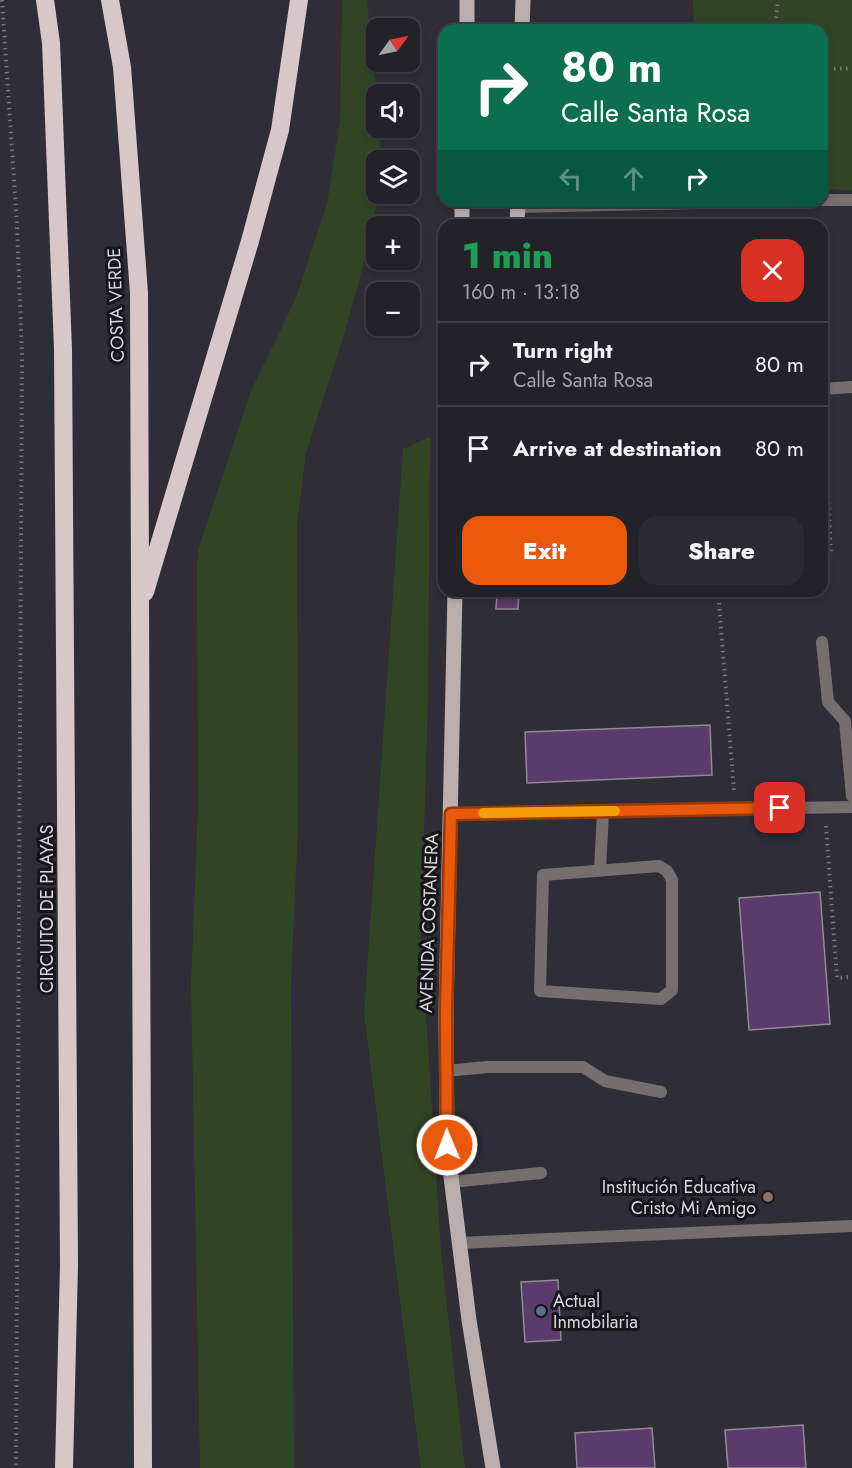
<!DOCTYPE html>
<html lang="en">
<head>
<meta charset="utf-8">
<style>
	:root { --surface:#232228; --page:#2b2a30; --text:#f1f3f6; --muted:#a3a4a8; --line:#403f45; --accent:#ea580c }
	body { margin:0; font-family:Jost,sans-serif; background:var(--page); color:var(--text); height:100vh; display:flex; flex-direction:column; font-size:22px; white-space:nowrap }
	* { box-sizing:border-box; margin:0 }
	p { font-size:20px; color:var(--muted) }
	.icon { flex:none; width:33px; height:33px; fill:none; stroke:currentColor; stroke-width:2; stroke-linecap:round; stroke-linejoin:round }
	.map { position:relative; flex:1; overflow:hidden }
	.side { position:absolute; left:438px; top:219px; width:390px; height:378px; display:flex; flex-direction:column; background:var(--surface); border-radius:18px; box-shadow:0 3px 9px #0003,0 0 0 2px var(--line) }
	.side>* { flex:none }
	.banner { position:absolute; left:438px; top:24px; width:390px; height:183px; border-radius:18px; box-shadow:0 3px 9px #0003,0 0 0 2px var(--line); background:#0b6e4f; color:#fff; overflow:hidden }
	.needle { width:39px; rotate:57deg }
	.buttons { position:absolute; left:366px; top:18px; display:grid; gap:12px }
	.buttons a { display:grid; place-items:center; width:54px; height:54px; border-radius:12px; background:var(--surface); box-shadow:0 3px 9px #0003,0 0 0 2px var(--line); font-size:30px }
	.pin { position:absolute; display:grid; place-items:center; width:51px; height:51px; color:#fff; margin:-26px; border-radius:12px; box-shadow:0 3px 9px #0006 }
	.me { position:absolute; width:66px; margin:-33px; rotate:359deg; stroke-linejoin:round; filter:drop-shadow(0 0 4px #0008) }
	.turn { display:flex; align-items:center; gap:21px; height:126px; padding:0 24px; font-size:27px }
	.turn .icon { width:78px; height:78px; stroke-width:2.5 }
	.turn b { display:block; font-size:42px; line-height:51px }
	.lanes { display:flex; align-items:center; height:57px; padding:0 24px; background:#0003; justify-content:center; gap:30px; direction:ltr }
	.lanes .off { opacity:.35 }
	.round { display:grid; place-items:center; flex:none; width:63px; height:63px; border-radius:18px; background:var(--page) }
	.head { display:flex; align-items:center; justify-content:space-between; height:102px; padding:0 24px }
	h1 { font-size:36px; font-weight:800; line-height:45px; color:#1e9e55 }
	.primary-button { display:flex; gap:12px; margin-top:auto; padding:12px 24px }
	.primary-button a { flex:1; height:69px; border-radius:18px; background:var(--accent); color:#fff; font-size:24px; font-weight:800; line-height:69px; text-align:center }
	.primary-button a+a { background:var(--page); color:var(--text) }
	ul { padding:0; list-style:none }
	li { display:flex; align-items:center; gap:18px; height:84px; padding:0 24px; border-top:2px solid var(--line) }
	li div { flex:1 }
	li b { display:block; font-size:22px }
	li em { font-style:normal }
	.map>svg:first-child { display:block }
</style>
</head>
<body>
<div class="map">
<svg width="852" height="1468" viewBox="0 0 852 1468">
	<rect width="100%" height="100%" fill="#2f2d36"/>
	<!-- green -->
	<g fill="#314524">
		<path d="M342,0H367L377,94L376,128H381L380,160H376V194H379L365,259L345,331L306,453L297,525L298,826L291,985L294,1468H200L191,983L198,808L197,563L199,547L251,391L296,298L327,204L340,121Z"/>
		<path d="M693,0H852V190L822,189V30H694Z"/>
		<path d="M430,437L428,700L421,936L441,1251L465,1468H421L364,1014L403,449Z"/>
	</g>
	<!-- building -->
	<g fill="#5b3a6c" stroke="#908994" stroke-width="1.5">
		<path d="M497,591H519L518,609H496Z"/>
		<path d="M710,725L712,775L527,783L525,732Z"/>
		<path d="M820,892L830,1024L749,1030L739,898Z"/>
		<path d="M558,1280L561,1340L525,1342L521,1282Z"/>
		<path d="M803,1425L806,1468H728L725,1430Z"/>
		<path d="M652,1428L655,1468H577L575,1433Z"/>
	</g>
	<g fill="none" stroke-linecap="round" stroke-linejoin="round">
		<!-- path -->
		<g stroke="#79787f" stroke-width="4" stroke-dasharray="1.5 4.5" stroke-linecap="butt">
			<path d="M2,0L17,224L22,355L16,1468"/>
			<path d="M775,30L778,0"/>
			<path d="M822,69L852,68"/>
			<path d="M824,406L831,556"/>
			<path d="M770,591L771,595"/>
			<path d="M719,603L734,791"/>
			<path d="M826,826L837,978L852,977"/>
		</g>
		<!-- lane -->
		<g stroke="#756e6f" stroke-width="12">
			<path d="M822,642L828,702L845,721L852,796"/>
			<path d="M659,866L667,871L672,880V990L661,999L540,991L543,875Z"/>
			<path d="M600,869L603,812"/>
			<path d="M446,1071L487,1067H583L605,1081L661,1092"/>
			<path d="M451,1182L541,1173"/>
		</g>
		<!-- street -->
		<g stroke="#756e6f" stroke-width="12">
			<path d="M822,200H852"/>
			<path d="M517,207L792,201"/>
			<path d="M822,389L852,387"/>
			<path d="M451,814L852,807"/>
			<path d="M458,1243L852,1226"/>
		</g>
		<!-- primary -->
		<g stroke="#bbaeaf" stroke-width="15">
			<path d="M467,30V0"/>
			<path d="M522,30L523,0"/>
			<path d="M462,225V201"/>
			<path d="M517,225L518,201"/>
			<path d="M455,591L446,1011L447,1145L469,1320L493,1468"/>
		</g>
		<!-- highway -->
		<g stroke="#d7c7c9" stroke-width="18">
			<path d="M45,0L51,43L63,349L69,1265L64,1468"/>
			<path d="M110,0L122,67L139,293L143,1468"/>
			<path d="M145,592L250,241L280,130L299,0"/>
		</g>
	</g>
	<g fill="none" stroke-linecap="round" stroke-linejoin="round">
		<!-- route casing -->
		<g stroke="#983908" stroke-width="15">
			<path id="route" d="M447,1145L446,1011L451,814L780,808"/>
		</g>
		<!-- route -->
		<use href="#route" stroke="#ea580c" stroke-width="10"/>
		<!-- slow -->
		<path stroke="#f59e0b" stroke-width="10" d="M483,813L615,811"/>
	</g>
	<!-- markers -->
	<circle fill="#8d6e63" stroke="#17161a" stroke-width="2" cx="768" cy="1197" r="6"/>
	<circle fill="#5c6f8a" stroke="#17161a" stroke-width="2" cx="541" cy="1311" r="6"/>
	<g text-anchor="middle" stroke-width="6" stroke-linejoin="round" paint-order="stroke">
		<!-- street labels -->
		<g font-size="18" fill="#d8d7dd" stroke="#17161a">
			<text transform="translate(116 305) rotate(-92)" y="6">COSTA VERDE</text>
			<text transform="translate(47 909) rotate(-90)" y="6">CIRCUITO DE PLAYAS</text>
			<text transform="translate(429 923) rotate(-88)" y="6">AVENIDA COSTANERA</text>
		</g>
		<!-- poi labels -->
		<g font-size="18" fill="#d8d7dd" stroke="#17161a" text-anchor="end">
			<text x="756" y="1193">Institución Educativa<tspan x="756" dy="21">Cristo Mi Amigo</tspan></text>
			<text x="553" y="1307" text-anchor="start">Actual<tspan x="553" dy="21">Inmobilaria</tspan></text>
		</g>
	</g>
</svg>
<div class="buttons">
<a><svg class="needle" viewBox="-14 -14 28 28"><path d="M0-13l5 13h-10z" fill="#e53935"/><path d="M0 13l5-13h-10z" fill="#a3a4a8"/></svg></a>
<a><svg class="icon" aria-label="sound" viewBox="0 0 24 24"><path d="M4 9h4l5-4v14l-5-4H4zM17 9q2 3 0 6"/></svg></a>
<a><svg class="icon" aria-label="layers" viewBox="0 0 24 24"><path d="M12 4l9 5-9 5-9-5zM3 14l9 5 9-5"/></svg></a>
<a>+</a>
<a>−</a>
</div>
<div class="pin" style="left:780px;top:808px;background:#d93025"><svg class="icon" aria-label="arrive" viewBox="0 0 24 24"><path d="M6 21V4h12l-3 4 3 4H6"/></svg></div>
<svg class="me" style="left:447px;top:1145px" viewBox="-20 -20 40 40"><circle r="17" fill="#ea580c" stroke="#fff" stroke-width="3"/><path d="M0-11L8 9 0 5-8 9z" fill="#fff"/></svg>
<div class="banner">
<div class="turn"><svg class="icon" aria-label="right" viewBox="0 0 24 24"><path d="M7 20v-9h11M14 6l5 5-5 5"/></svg><div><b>80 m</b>Calle Santa Rosa</div></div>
<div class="lanes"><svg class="icon off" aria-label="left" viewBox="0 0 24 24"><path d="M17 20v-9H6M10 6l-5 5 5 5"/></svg><svg class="icon off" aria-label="ahead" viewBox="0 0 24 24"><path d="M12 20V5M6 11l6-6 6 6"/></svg><svg class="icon" aria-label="right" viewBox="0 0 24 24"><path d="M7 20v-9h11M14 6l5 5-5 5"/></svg></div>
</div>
<section class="side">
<div class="head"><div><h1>1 min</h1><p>160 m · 13:18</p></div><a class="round" style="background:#d93025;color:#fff"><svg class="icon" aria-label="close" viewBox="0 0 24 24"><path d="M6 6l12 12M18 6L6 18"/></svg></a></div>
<ul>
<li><svg class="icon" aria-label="right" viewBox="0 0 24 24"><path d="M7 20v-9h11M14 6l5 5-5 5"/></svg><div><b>Turn right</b><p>Calle Santa Rosa</p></div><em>80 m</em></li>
<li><svg class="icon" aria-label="arrive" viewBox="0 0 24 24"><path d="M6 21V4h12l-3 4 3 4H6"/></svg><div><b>Arrive at destination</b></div><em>80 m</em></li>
</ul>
<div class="primary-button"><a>Exit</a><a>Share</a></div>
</section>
</div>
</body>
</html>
